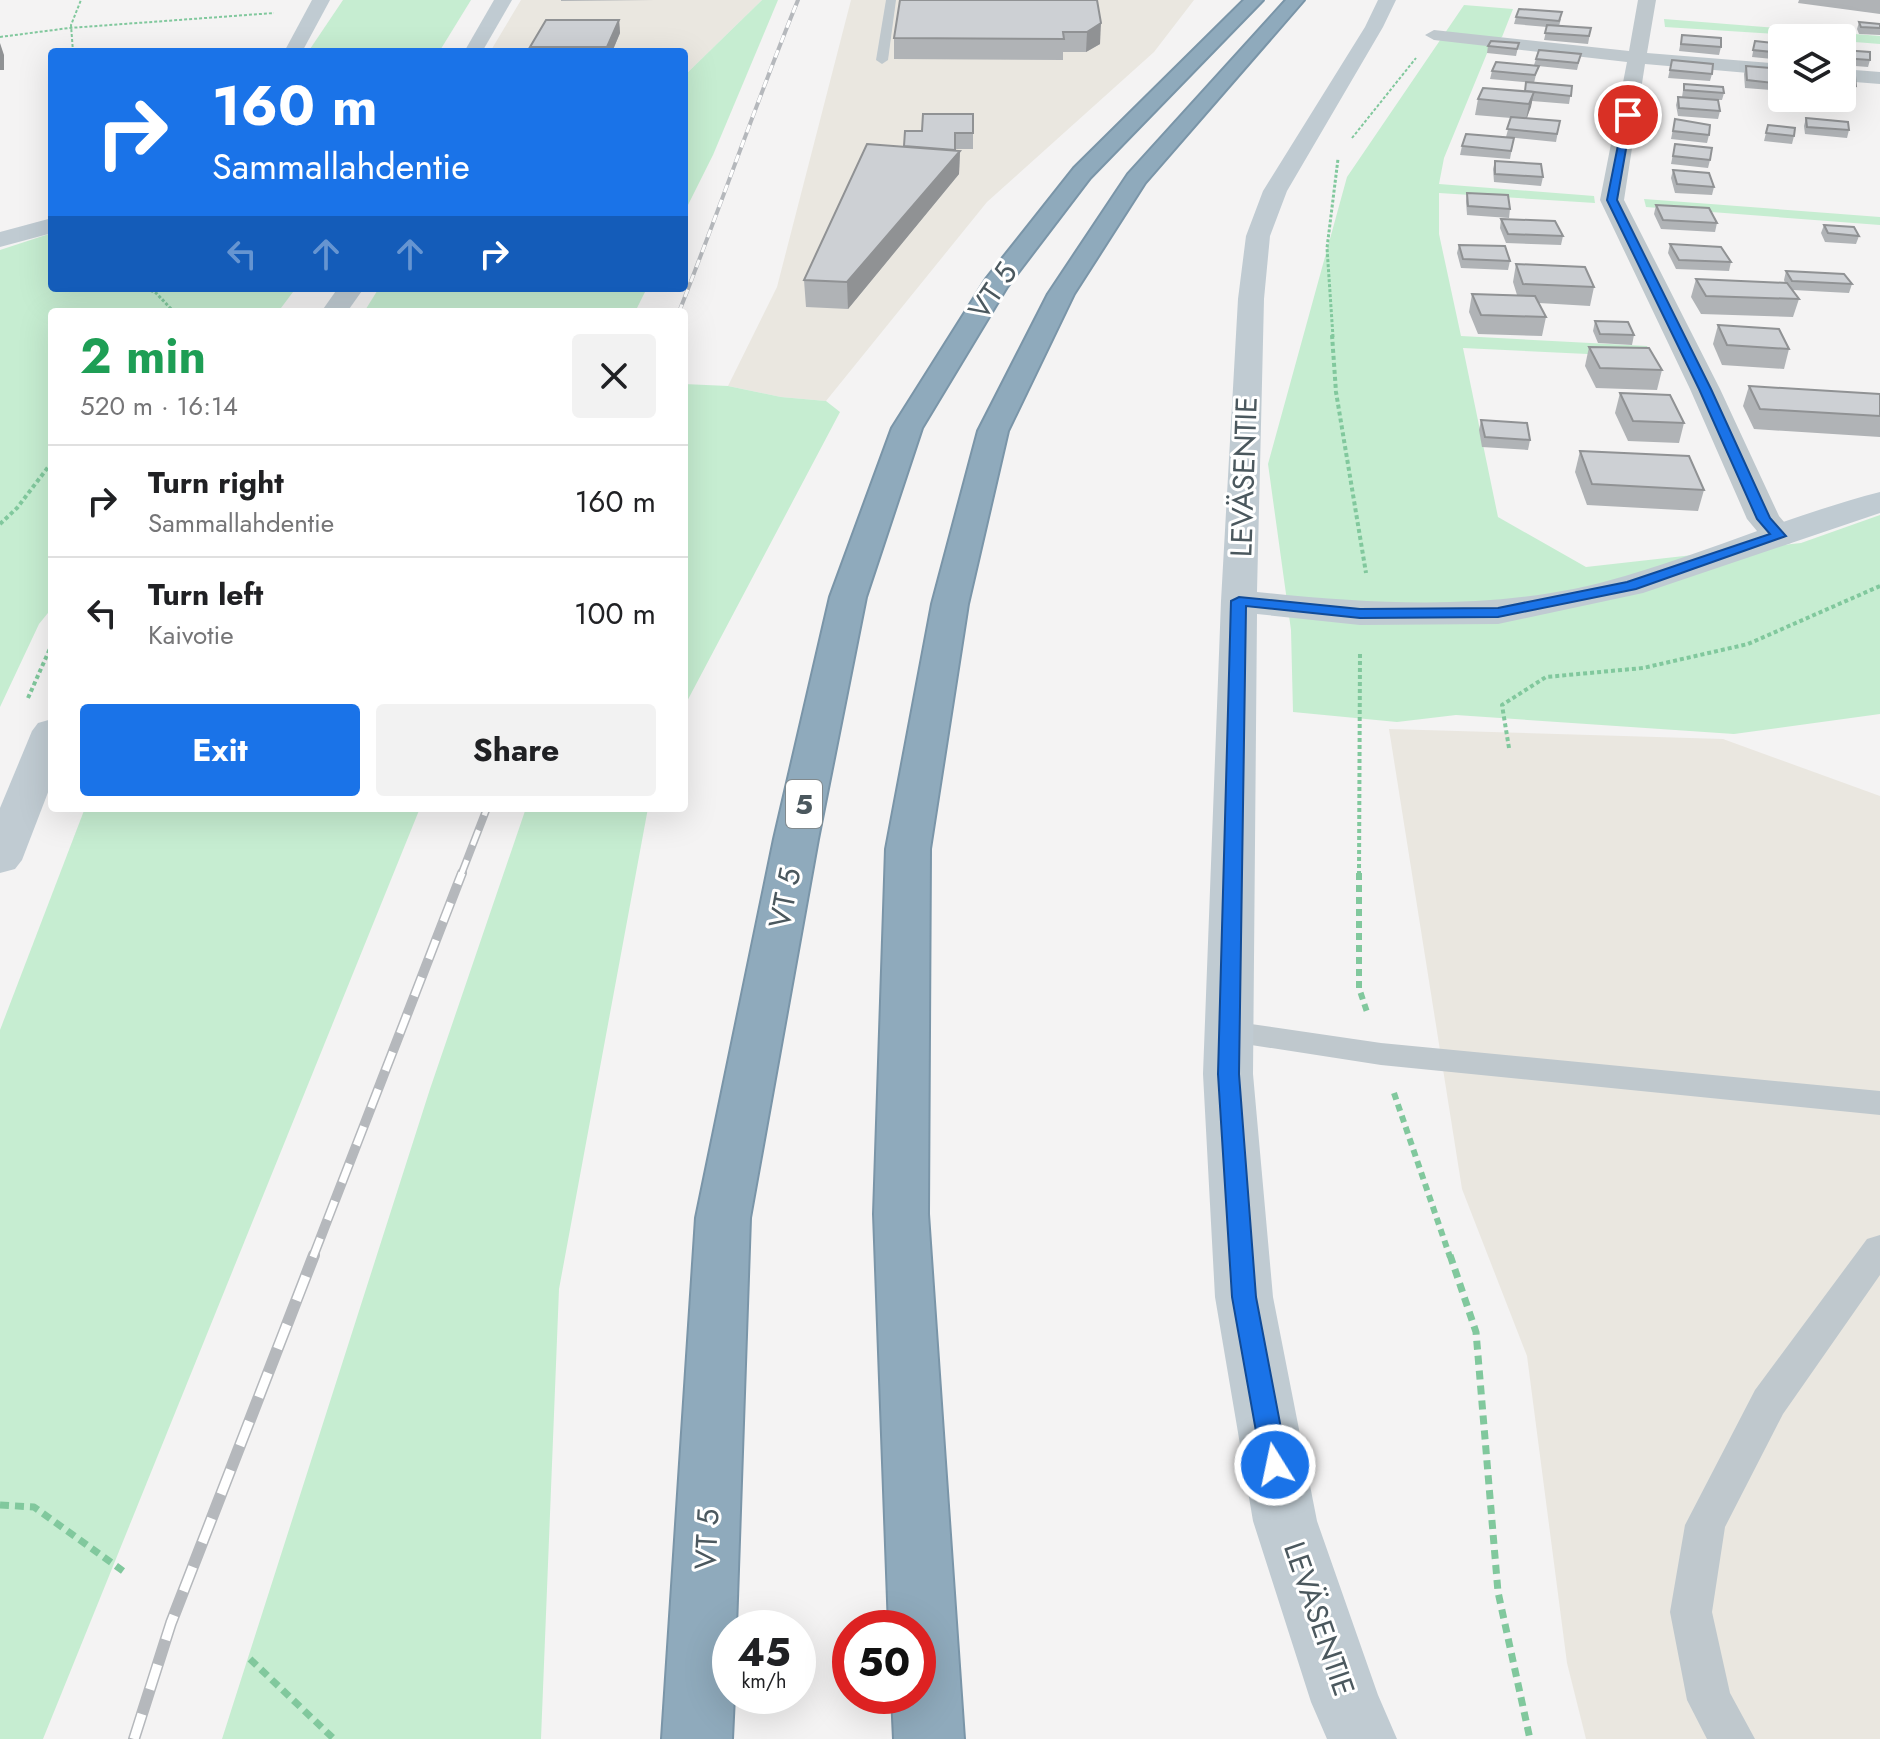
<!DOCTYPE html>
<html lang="en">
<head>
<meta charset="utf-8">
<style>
	:root { --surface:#fff; --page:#f2f2f2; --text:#202124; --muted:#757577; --line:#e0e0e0; --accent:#1a73e8 }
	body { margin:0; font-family:Jost,sans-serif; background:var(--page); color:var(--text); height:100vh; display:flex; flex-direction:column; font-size:30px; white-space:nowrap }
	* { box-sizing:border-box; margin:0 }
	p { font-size:26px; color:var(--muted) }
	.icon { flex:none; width:44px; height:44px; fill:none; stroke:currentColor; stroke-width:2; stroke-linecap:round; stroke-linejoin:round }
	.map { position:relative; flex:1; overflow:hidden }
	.panel { position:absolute; left:48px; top:308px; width:640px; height:504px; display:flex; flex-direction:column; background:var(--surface); border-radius:8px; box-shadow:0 8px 32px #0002 }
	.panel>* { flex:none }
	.guide { position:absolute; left:48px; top:48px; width:640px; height:244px; border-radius:8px; box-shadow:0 8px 32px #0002; background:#1a73e8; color:#fff; overflow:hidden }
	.fabs { position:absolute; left:1768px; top:24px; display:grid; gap:16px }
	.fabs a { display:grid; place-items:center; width:88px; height:88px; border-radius:8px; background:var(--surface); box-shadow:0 8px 32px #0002; font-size:40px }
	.speed { position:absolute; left:712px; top:1610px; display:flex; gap:16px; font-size:40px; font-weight:700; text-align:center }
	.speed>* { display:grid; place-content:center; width:104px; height:104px; border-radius:50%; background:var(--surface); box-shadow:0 8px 32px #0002; line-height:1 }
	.speed small { font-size:20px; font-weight:400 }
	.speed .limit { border:12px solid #d22; background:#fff; color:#111 }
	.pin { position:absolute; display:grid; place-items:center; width:68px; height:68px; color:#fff; margin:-34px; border:4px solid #fff; border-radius:50%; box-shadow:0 2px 8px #0007 }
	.me { position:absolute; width:88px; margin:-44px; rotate:350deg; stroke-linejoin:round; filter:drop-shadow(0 0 6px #0008) }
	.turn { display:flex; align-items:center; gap:28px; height:168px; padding:0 32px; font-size:36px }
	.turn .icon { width:104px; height:104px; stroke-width:2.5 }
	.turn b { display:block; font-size:56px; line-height:68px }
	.lanes { display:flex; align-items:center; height:76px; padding:0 32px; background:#0003; justify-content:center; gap:40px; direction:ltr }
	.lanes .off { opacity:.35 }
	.round { display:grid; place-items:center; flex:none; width:84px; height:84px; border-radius:8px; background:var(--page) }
	.head { display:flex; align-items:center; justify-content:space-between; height:136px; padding:0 32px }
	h1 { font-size:48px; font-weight:700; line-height:60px; color:#1e9e55 }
	.primary-button { display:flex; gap:16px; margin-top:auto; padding:16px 32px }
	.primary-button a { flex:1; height:92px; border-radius:8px; background:var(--accent); color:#fff; font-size:32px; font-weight:700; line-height:92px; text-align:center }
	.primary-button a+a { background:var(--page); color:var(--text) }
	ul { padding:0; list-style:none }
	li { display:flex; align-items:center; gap:24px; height:112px; padding:0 32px; border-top:2px solid var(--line) }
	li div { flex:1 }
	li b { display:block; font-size:30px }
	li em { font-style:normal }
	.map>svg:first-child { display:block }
</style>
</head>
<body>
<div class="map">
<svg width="1880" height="1739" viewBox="0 0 1880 1739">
	<rect width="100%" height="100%" fill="#f4f3f3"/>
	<!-- commercial -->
	<g fill="#eae7e0">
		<path d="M521,0H762L684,76V52H490Z"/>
		<path d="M851,0H1194L1154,52L987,202L826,401L781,397L728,386L777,287Z"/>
		<path d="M1389,729L1723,739L1880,796V1739H1586L1567,1663L1527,1356L1462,1189Z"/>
	</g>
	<!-- green -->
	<g fill="#c6edd1">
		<path d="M343,0H471L439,52H308Z"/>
		<path d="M762,0H778L713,155L684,213V76Z"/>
		<path d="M1464,5L1513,9L1502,37L1490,46L1444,158L1439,184L1594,196L1595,203L1439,193V234L1461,336L1647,346L1651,357L1463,348L1498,517L1586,567L1801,543L1880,515V714L1734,734L1456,715L1397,722L1293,712L1291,630L1268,464L1347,177Z"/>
		<path d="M1664,19L1880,36V44L1842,41V38L1665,27Z"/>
		<path d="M1644,199L1880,217V225L1646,207Z"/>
		<path d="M52,233V288H296L278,312H52V608L39,624L0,707V250Z"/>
		<path d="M379,288H647L635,312H364Z"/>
		<path d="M684,384L728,386L781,397L826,401L840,412L684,707Z"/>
		<path d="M85,808H420L43,1739H0V1030Z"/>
		<path d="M526,808H648L559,1289L541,1739H222L430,1089Z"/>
	</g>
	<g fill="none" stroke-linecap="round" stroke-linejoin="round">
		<!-- highway casing -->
		<g stroke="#7a95a8" stroke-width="4">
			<g id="highway">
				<path d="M1244,0H1263L1090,178L1007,287L922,428L866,597L818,839L750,1218L736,1628H730V1696H734L732,1739H662L696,1218L774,839L830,597L892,428L986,279L1074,168Z"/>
				<path d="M1286,0H1304L1145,183L1074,294L1008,431L968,604L930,849L928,1214L964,1739H894L892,1696H918V1628H889L874,1214L886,849L932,604L978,431L1048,294L1128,174Z"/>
			</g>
		</g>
		<!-- path-far4 -->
		<g stroke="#81c89d" stroke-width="2" stroke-dasharray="3 2" stroke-linecap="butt">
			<path d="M0,37L69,28L274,13"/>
			<path d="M73,52L71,25L81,0"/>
			<path d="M1352,138L1416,58"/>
		</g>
		<!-- path-far3 -->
		<g stroke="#81c89d" stroke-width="3" stroke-dasharray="3 2" stroke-linecap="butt">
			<path d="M146,288L156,293L174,312"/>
			<path d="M1333,337L1327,248L1338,159"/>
		</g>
		<!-- path-far2 -->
		<g stroke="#81c89d" stroke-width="4" stroke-dasharray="4 3" stroke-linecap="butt">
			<path d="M1332,335L1336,392L1366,573"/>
			<path d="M0,524L17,508L52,462"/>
			<path d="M28,698L52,644"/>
			<path d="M1509,748L1502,705L1546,677L1643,668L1748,644L1880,586"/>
			<path d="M1359,875L1360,651"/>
		</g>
		<!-- path-far1 -->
		<g stroke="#81c89d" stroke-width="6" stroke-dasharray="7 5" stroke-linecap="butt">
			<path d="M1359,873V988L1368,1015"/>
			<path d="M1394,1093L1450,1257"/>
		</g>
		<!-- path -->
		<g stroke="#81c89d" stroke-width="7" stroke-dasharray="9 6" stroke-linecap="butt">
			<path d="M1450,1255L1476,1332L1498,1592L1530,1739"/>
			<path d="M0,1505L34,1507L123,1571"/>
			<path d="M250,1659L334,1739"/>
		</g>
		<!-- lane -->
		<g fill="#bfc8cd" fill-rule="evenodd">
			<path d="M886,0H896L888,60L882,64L876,60Z"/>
			<path d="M1230,1021L1381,1043L1880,1091V1115L1381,1065L1219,1040L1214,1032L1219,1024Z"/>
			<path d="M1880,1235V1275L1783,1414L1725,1527L1712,1612L1730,1693L1755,1739H1707L1687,1700L1670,1612L1685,1525L1755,1390L1867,1239Z"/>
		</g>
		<!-- street -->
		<g fill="#bfc8cd" fill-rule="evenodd">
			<path d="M1638,0H1656L1647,53L1782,64V76L1645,64L1624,200L1720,389L1779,516L1796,536L1791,543L1779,546L1767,543L1747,519L1690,389L1600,200L1627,62L1434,40L1425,35L1434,30L1629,51Z"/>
			<path d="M1842,69L1880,72V84L1842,81Z"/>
		</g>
		<!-- secondary -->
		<g fill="#c0cbd2" fill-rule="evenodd">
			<path d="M312,0H330L302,52H284Z"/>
			<path d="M494,0H512L482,52H464Z"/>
			<path d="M1378,0H1396L1383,27L1287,191L1270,236L1264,299L1257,592C1381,605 1505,612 1625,576C1711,551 1794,514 1880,492V513L1643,593L1498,624L1360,625L1257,614L1253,1074L1273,1297L1317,1521L1378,1695L1397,1739H1327L1311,1702L1253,1521L1215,1297L1203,1074L1221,601L1238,299L1246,236L1263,191L1365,27Z"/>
			<path d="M52,218V233L0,247V232Z"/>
			<path d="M338,288H364L347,312H321Z"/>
			<path d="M52,719V782L22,860L15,869L0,873V808L32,731L38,723Z"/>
		</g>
		<!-- highway -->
		<use href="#highway" fill="#8faabc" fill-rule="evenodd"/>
		<!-- rail-far3 casing -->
		<g stroke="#b5b8bc" stroke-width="4">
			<path id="rail-far3" d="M679,312C720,208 756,103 798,0"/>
		</g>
		<!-- rail-far2 casing -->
		<g stroke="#b5b8bc" stroke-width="8">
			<path id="rail-far2" d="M461,875L487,808"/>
		</g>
		<!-- rail-far1 casing -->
		<g stroke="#b5b8bc" stroke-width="10">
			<path id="rail-far1" d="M313,1257L462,873"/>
		</g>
		<!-- rail casing -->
		<g stroke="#b5b8bc" stroke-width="12">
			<path id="rail" d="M134,1739L171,1623L314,1255"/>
		</g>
		<!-- rail-far3 -->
		<use href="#rail-far3" stroke="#fff" stroke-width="3" stroke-dasharray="8" stroke-linecap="butt"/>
		<!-- rail-far2 -->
		<use href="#rail-far2" stroke="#fff" stroke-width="5" stroke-dasharray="16" stroke-linecap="butt"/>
		<!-- rail-far1 -->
		<use href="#rail-far1" stroke="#fff" stroke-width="7" stroke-dasharray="20" stroke-linecap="butt"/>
		<!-- rail -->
		<use href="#rail" stroke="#fff" stroke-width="9" stroke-dasharray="26" stroke-linecap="butt"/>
	</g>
	<!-- wall -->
	<g fill="#b0b3b6">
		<path d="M561,0H654L561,1Z"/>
		<path d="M1097,0L1100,44L1086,52H1063V60L894,59V38Z"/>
		<path d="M1799,0H1880V14L1798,3Z"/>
		<path d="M1516,17L1561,19L1559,26L1591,28L1588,44L1544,40L1547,27L1514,24Z"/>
		<path d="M619,20L620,33L612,52H531L530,47Z"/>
		<path d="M1859,22L1880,24V35L1859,34L1857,29Z"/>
		<path d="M1682,35L1721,47L1719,55L1679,51Z"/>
		<path d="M1755,41L1782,44V60L1752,57Z"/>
		<path d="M1519,43L1516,56L1487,53L1488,46Z"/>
		<path d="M1842,50L1870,60L1868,67L1842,65Z"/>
		<path d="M1581,54L1577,70L1538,66L1534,83L1490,79L1492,71L1534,65L1536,59Z"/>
		<path d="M1672,60L1712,74L1710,81L1668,78Z"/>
		<path d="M1746,66L1782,69V87L1772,86L1771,90L1745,88L1744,74Z"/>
		<path d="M1842,75L1856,86L1854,93L1842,92Z"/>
		<path d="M1684,84L1724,93L1722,100H1718L1720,111L1718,119L1678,116L1676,105L1678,97H1682Z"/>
		<path d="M1572,86L1569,104L1532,101L1527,118L1560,121L1556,142L1506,137L1511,118L1475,115L1478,99L1525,91Z"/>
		<path d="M1782,95V98H1813L1811,109L1782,106Z"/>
		<path d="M973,114V149H955V150L960,151L959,174L848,309L806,307L804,280L904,146L922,131Z"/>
		<path d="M1806,118L1849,130L1847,138L1805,134L1804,126Z"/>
		<path d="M1675,119L1709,135L1707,143L1671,139Z"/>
		<path d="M1768,125L1794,136L1792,144L1764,141Z"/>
		<path d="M1514,138L1510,159L1460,155L1462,146Z"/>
		<path d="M1675,144L1710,160L1708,168L1671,164Z"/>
		<path d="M1495,161L1543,177L1541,186L1494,182L1493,169Z"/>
		<path d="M1673,170L1714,187L1712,195L1675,193L1671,178Z"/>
		<path d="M1467,193L1510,209L1509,218L1467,215L1466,201Z"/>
		<path d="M1656,205L1717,223L1715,232L1661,229L1654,214Z"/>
		<path d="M1501,219L1563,236L1561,245L1506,243L1500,228Z"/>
		<path d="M1824,225L1859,236L1856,244L1825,242L1821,233Z"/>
		<path d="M1670,244L1731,262L1729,271L1676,269L1668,253Z"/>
		<path d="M1459,245L1510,261L1508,270L1461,268L1457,253Z"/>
		<path d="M1516,264L1594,287L1590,306L1539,303L1546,317L1542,336L1478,334L1469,312L1472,294L1517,295L1513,282Z"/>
		<path d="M1786,271L1852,284L1849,293L1793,290L1799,299L1793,317L1701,314L1691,297L1696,279L1785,283L1784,280Z"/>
		<path d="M1595,321L1634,335L1632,345L1598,343L1593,331Z"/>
		<path d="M1718,325L1789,349L1784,369L1722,365L1713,344Z"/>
		<path d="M1589,347L1662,370L1657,390L1596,388L1585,366Z"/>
		<path d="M1749,386L1880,394V437L1754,429L1743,406Z"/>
		<path d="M1620,393L1684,423L1679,443L1628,441L1615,413Z"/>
		<path d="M1481,420L1530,440L1528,450L1482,447L1479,430Z"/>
		<path d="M1580,451L1704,490L1698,511L1587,505L1575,472Z"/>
	</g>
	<!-- shaded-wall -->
	<g fill="#909294">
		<path d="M619,20L620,33L612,52H607V47Z"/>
		<path d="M1101,23L1100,44L1086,52L1087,32Z"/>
		<path d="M0,43L4,55V70H0Z"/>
		<path d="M1534,92L1531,107L1526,120L1529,104Z"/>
		<path d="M960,151L959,174L848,309L847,282Z"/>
	</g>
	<!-- building -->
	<g fill="#cdd0d4" stroke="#909294" stroke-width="2">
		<path d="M900,0H1097L1101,23L1087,32H1063L1064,39L894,38Z"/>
		<path d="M1519,9L1562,12L1559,21L1516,17Z"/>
		<path d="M546,20H619L607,47H530Z"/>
		<path d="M1859,22L1880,24V28L1861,27Z"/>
		<path d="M1547,25L1591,28L1589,36L1545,33Z"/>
		<path d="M1682,35L1721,38V47L1681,44Z"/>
		<path d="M1491,41L1519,43L1517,49L1488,46Z"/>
		<path d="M1755,41L1782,44V53L1753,50Z"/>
		<path d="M1539,50L1581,54L1578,63L1536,59Z"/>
		<path d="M1842,50L1870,52V60L1842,58Z"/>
		<path d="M1672,60L1713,64L1712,74L1670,70Z"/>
		<path d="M1496,62L1539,66L1535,75L1492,71Z"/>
		<path d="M1746,66L1782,69V79L1773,78V83L1747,80Z"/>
		<path d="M1842,75L1855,76L1856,86L1842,84Z"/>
		<path d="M1526,82L1572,86L1571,96L1525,91Z"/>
		<path d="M1684,84L1723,87L1724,93L1684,90Z"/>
		<path d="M1483,88L1534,92L1529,104L1478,99Z"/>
		<path d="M1678,97L1718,100L1720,111L1679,108Z"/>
		<path d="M1784,98H1813L1814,101L1784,99Z"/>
		<path d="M923,114H973V133H955V150L904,146L905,131H922Z"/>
		<path d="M1511,117L1560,121L1557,134L1507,129Z"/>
		<path d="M1806,118L1848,122L1849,130L1807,127Z"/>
		<path d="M1675,119L1710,125L1709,135L1673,131Z"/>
		<path d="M1768,125L1795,128L1794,136L1766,133Z"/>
		<path d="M1466,134L1514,138L1511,151L1462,146Z"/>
		<path d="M867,144L960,151L847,282L804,280Z"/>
		<path d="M1675,144L1712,148L1710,160L1673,156Z"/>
		<path d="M1495,161L1541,164L1543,177L1495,174Z"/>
		<path d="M1673,170L1709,173L1714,187L1677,184Z"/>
		<path d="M1467,193L1508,195L1510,209L1468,206Z"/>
		<path d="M1656,205L1709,208L1717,223L1663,220Z"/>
		<path d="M1501,219L1555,221L1563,236L1508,234Z"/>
		<path d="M1824,225L1854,227L1859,236L1828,233Z"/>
		<path d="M1670,244L1721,247L1731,262L1679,260Z"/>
		<path d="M1459,245L1505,246L1510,261L1463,259Z"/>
		<path d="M1516,264L1585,267L1594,287L1523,284Z"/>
		<path d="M1786,271L1844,274L1852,284L1792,281Z"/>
		<path d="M1696,279L1787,283L1799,299L1706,296Z"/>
		<path d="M1472,294L1535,296L1546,317L1481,315Z"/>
		<path d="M1595,321L1628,322L1634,335L1600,334Z"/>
		<path d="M1718,325L1779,329L1789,349L1727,345Z"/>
		<path d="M1589,347L1649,348L1662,370L1600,368Z"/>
		<path d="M1749,386L1880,394V416L1760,409Z"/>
		<path d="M1620,393L1670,395L1684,423L1633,421Z"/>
		<path d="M1481,420L1527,423L1530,440L1485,437Z"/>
		<path d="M1580,451L1689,456L1704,490L1592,484Z"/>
	</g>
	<!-- route -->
	<path fill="#1a73e8" stroke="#114b97" stroke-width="2" d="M1628,112L1632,115L1617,200L1711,389L1770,518L1786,536L1636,589L1498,617L1360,618L1246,606L1239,1074L1256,1297L1288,1465L1284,1473L1275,1476L1266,1473L1262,1465L1232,1297L1218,1074L1231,601L1239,597L1360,609L1498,608L1627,582L1770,534L1757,519L1699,389L1607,200L1624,115Z"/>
	<g text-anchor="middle" stroke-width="6" stroke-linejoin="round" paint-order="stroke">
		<!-- shield labels -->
		<rect fill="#fff" stroke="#818a8e" stroke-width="2" x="786" y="780" width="36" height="48" rx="6"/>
		<g font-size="28" font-weight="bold" fill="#4b585e">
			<text x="804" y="814">5</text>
		</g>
		<!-- street labels -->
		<g font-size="30" fill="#4b585e" stroke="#fff">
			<text transform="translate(993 291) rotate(-56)" y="10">VT 5</text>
			<text transform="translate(1244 477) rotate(-88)" y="10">LEVÄSENTIE</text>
			<text transform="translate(785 898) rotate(-79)" y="10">VT 5</text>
			<text transform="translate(707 1539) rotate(-87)" y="10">VT 5</text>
			<text transform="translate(1319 1619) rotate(71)" y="10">LEVÄSENTIE</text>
		</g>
	</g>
</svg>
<div class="fabs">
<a><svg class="icon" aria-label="layers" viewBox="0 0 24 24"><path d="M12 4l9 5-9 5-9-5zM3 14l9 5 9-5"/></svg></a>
</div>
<div class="speed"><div>45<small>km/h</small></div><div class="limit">50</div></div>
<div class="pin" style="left:1628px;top:115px;background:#d93025"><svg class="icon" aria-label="arrive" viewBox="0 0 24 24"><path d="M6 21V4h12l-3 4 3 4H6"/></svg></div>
<svg class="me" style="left:1275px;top:1465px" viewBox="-20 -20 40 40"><circle r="17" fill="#1a73e8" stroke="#fff" stroke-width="3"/><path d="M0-11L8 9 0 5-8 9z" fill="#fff"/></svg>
<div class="guide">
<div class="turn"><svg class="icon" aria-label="right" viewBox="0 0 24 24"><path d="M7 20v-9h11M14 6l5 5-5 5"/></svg><div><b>160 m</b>Sammallahdentie</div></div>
<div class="lanes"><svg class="icon off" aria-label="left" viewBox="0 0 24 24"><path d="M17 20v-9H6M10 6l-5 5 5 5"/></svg><svg class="icon off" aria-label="ahead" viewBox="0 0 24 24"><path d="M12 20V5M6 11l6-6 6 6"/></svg><svg class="icon off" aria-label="ahead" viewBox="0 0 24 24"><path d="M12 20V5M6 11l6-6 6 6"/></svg><svg class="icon" aria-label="right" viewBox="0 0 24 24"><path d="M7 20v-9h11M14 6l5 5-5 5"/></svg></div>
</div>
<section class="panel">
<div class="head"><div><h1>2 min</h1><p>520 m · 16:14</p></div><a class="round"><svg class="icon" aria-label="close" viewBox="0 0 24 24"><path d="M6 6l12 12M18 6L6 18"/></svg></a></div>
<ul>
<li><svg class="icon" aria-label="right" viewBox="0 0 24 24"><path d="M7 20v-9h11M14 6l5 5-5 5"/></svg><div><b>Turn right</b><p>Sammallahdentie</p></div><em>160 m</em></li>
<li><svg class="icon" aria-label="left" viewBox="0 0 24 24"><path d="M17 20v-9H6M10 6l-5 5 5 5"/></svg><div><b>Turn left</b><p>Kaivotie</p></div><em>100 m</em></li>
</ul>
<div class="primary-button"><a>Exit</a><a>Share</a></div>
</section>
</div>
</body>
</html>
